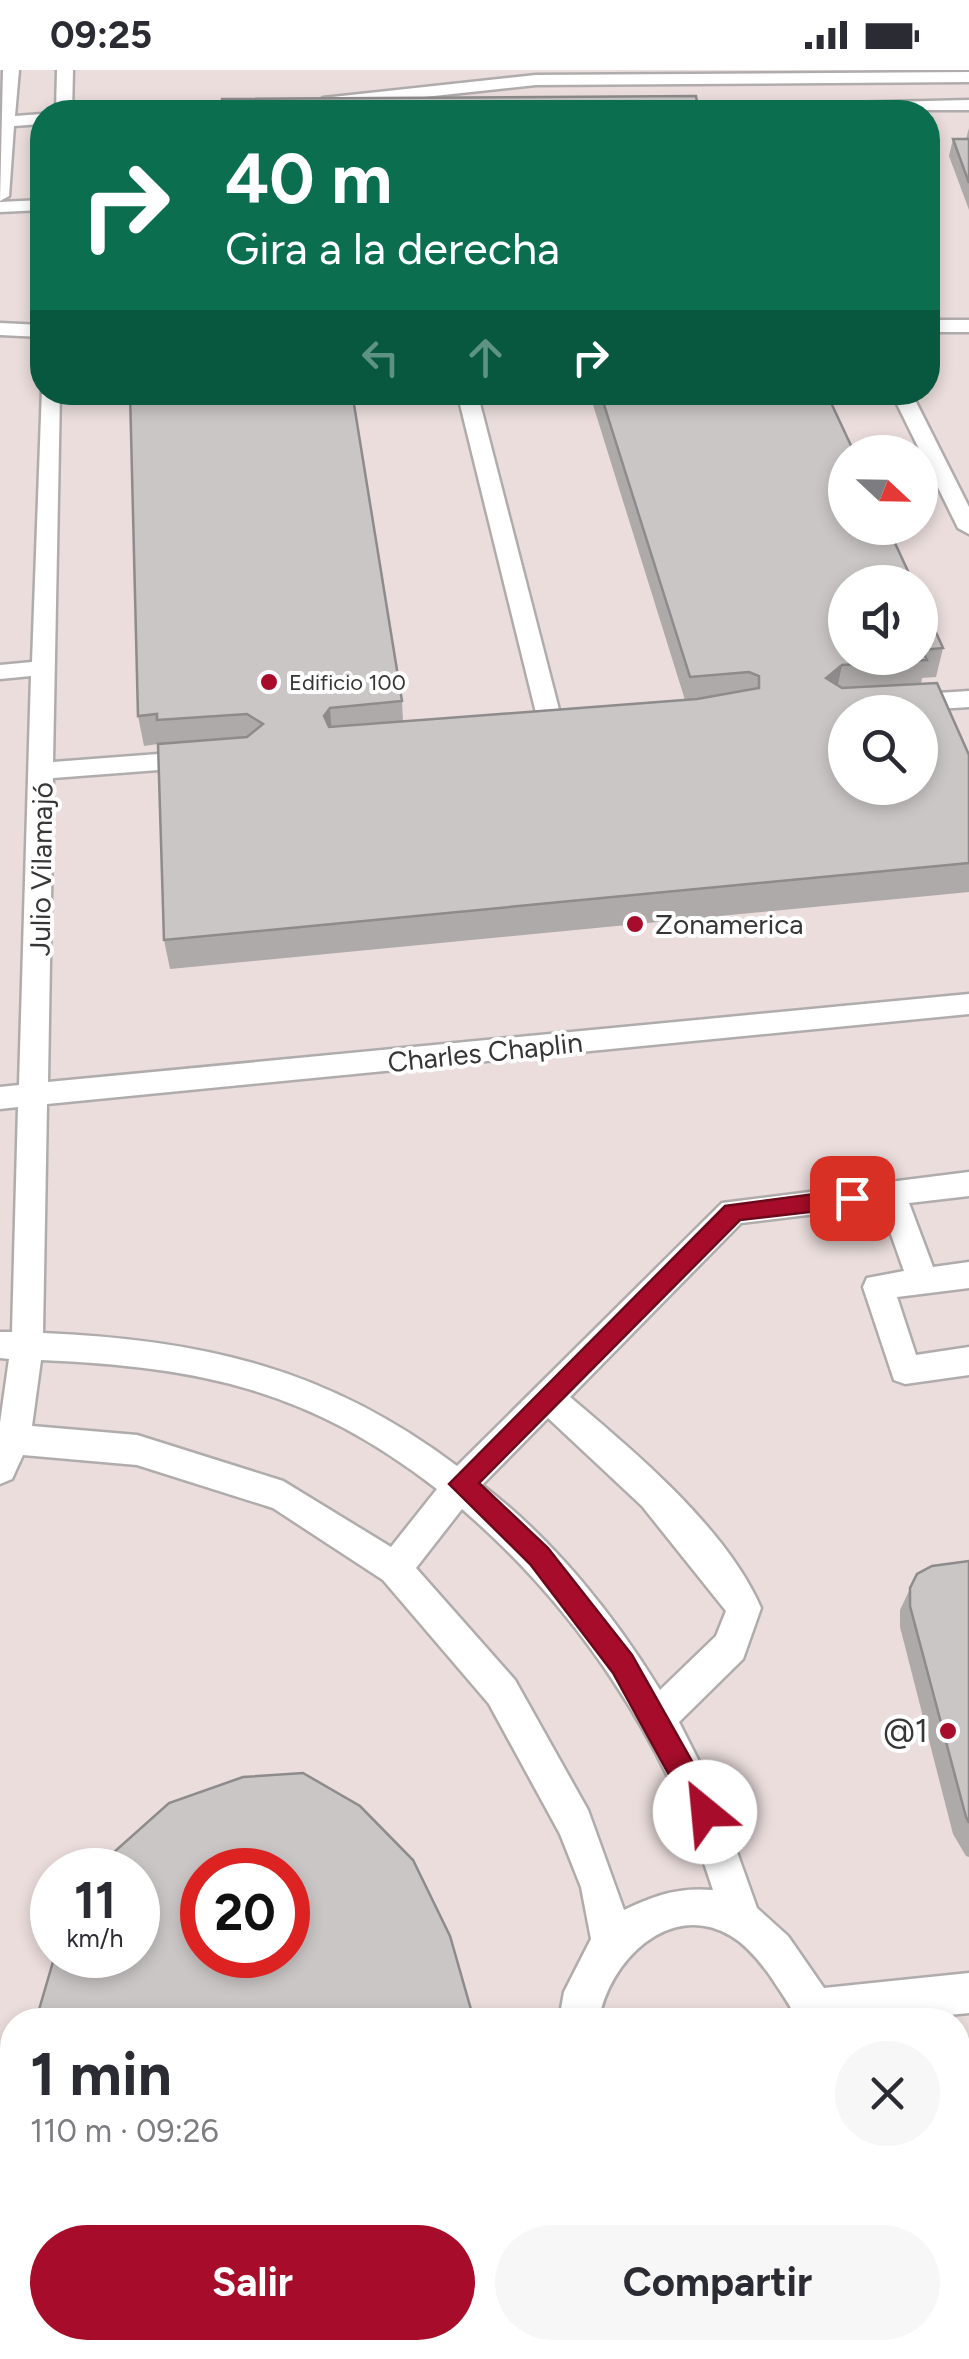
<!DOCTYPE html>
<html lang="es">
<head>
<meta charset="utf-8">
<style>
	:root { --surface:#fff; --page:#f7f7f7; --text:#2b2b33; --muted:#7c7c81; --accent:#a70d2a }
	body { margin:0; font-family:Figtree,sans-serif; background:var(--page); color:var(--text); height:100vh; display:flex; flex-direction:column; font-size:38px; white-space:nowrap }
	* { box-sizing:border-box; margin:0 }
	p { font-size:32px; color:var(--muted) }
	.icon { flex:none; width:55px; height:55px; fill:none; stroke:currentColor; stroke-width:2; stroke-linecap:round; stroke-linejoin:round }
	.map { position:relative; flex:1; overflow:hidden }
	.side { position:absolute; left:0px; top:1938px; width:970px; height:352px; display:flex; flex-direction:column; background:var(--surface); border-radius:40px 40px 0 0; box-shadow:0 5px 15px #0003 }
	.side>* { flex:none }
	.top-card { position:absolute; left:30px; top:30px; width:910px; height:305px; border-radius:40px; box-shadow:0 5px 15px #0003; background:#0b6e4f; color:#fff; overflow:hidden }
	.needle { width:65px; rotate:112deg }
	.controls { position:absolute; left:828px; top:365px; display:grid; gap:20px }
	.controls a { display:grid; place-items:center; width:110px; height:110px; border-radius:50%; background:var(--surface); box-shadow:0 5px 15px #0003; font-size:50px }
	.speed { position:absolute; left:30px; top:1778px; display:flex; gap:20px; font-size:50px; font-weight:700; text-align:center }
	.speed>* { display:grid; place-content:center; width:130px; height:130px; border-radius:50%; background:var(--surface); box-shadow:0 5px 15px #0003; line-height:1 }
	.speed small { font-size:25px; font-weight:400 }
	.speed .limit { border:15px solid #d22; background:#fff; color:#111 }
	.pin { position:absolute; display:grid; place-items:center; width:85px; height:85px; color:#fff; margin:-42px; border-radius:20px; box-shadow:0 5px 15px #0006 }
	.me { position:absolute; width:110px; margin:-55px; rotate:332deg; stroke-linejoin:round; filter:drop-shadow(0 0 8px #0008) }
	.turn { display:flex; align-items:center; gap:35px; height:210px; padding:0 30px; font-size:45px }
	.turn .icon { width:130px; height:130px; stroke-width:2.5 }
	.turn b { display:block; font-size:70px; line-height:85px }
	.lanes { display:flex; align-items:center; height:95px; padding:0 30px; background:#0003; justify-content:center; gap:50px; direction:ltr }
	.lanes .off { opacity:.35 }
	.round { display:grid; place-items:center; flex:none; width:105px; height:105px; border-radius:52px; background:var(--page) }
	.overview { display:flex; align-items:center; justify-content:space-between; height:170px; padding:0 30px }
	h1 { font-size:60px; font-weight:700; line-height:75px }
	.cta { display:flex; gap:20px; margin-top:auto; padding:20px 30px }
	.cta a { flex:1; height:115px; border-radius:60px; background:var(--accent); color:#fff; font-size:40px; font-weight:700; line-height:115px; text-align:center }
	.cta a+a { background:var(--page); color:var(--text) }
	.status { display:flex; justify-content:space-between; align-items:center; height:70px; padding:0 50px; background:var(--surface); direction:ltr }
	.status svg { height:28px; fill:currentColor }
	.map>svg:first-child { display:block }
</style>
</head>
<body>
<div class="status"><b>09:25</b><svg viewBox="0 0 49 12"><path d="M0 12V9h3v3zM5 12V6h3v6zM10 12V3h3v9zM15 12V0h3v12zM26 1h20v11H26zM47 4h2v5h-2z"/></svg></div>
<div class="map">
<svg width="969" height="2289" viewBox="0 0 969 2289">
	<rect width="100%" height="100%" fill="#eeeae9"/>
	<!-- built -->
	<path fill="#eadddc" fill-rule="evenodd" d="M0,0H969V2289H0ZM42,42H928V322H42ZM845,382H920V458H845ZM845,512H920V588H845ZM845,642H920V718H845ZM52,1800H138V1885H52ZM202,1800H288V1885H202ZM12,1950H958V2278H12Z"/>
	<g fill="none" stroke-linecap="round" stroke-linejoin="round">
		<!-- lane casing -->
		<g stroke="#b0acac" stroke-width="5">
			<g id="lane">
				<path d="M3,0H19L15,46L42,44V54L14,56L9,126L0,131Z"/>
				<path d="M57,0H73L72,42H56Z"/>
				<path d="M969,2V12L536,15L323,38L315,33L323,28L536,5Z"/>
				<path d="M969,30V40H749L757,35Z"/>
				<path d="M258,33L266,38L264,41L183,42L191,37Z"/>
				<path d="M42,130V140L0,142V132Z"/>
				<rect x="928" y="250" width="41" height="12"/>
				<path d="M0,253L42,255V267L0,265Z"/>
				<path d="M42,319V322H60L53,692L198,681L210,689L198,697L53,708L48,1012L969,924V944L47,1034L43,1263C203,1270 327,1298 457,1396L722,1133L969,1102V1126L909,1133L933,1197L969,1192V1218L897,1227L916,1285L969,1277V1305L905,1314L894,1310L863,1217L867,1208L904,1201L881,1136L741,1153L570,1327C635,1382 727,1459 761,1538L743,1589L679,1652L718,1729L757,1838L788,1866L824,1918L969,1903V1943L900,1950H796C792,1936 781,1923 773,1910C762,1894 748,1876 731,1866C669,1829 608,1893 599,1950H559L564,1922L591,1869L581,1817L560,1764L489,1634L383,1510L273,1438L137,1395L23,1385L12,1409L0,1414V1353L9,1289L0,1288V1262H12L18,1037L0,1039V1017L19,1015L31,606L0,609V595L32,592ZM41,1290C201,1297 308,1319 437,1419L391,1477L283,1411L137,1365L32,1356ZM548,1348L642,1436L726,1541L716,1566L660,1620C614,1545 553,1469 482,1415ZM462,1439C579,1540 667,1673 713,1820C679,1817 655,1825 624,1840L588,1740L515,1610L416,1498Z"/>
				<path d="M457,322H477L564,659L560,664H544L540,659Z"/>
				<path d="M891,322H911L969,437V464L958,458Z"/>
				<path d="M969,621V637L907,641L895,633L907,625Z"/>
				<path d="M631,2278H675L673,2289H629Z"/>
			</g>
		</g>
		<!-- lane -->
		<use href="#lane" fill="#fff" fill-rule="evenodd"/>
	</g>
	<!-- wall -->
	<g fill="#aeaaaa">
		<path d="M969,58V140L949,86L953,69H966Z"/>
		<path d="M589,322H826L943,578L936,607L922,608L921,614L969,685V822L170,899L164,870L158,674L144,676L138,646L402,631L403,651L685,630Z"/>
		<path d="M969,1491V1787L966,1786L953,1764L900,1557V1540L917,1504Z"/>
	</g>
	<!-- shaded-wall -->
	<g fill="#8d8b8b">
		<path d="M842,595L836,624L826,608Z"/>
		<path d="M330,638L332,667L324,646Z"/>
	</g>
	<!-- building -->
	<g fill="#cac6c6" stroke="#8d8b8b" stroke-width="2.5" fill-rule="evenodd">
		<path d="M696,26L699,42H220L222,29Z"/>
		<path d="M953,69H969V113Z"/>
		<path d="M130,322H352L402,631L330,638L324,646L329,657L697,629L759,618V606L749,602L690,607L600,322H826L854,382H845V458H888L913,512H845V588H920V527L943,578L922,580L927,590L842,595L826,608L842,618L937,613L969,685V793L164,870L158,674L247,667L263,654L247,644L157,650V644L138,646ZM845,642H920V718H845Z"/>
		<path d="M969,1491V1753L966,1747L910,1536V1518L917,1504L932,1496Z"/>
		<path d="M303,1703L360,1736L413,1790L450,1866L474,1950H36L55,1885H138V1800L95,1799L169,1733L243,1707ZM202,1800H288V1885H202Z"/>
		<path d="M49,2278H437L432,2289H53Z"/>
	</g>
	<!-- route -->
	<path fill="#a70d2a" stroke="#6d081b" stroke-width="2.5" d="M852,1119L863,1128L852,1137L740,1150L479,1413L548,1478L632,1585L715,1732L719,1742L715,1752L705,1756L695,1752L613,1603L530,1494L449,1414L725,1136Z"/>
	<!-- markers -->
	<g fill="#a70d2a" stroke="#fff" stroke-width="4">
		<circle cx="269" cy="612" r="10"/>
		<circle cx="635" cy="854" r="10"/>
		<circle cx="948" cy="1661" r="10"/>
	</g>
	<g text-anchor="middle" stroke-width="8" stroke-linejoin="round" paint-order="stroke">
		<!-- far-poi labels -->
		<g font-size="22" fill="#373636" stroke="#fff" text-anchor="start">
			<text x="289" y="620">Edificio 100</text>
		</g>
		<!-- street labels -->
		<g font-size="28" fill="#373636" stroke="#fff">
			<text transform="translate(41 799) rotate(-89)" y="10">Julio Vilamajó</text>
			<text transform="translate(485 982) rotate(-6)" y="10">Charles Chaplin</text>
		</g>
		<!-- poi labels -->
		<g font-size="28" fill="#373636" stroke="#fff" text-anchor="start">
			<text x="655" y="864">Zonamerica</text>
		</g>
		<!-- near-poi labels -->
		<g font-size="32" fill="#373636" stroke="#fff" text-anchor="end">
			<text x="928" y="1672">@1</text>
		</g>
	</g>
</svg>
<div class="controls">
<a><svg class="needle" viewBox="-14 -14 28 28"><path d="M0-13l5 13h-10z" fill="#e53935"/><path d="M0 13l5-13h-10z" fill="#7c7c81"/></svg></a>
<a><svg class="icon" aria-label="sound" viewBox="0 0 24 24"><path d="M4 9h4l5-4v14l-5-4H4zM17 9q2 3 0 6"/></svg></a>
<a><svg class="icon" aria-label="search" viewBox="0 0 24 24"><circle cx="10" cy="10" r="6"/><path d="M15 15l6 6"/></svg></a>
</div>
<div class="speed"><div>11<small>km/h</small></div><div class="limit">20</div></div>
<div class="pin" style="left:852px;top:1128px;background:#d93025"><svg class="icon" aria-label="arrive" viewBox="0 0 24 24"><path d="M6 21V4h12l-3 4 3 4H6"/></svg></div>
<svg class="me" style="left:705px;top:1742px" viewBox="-20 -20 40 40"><circle r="19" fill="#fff"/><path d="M0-13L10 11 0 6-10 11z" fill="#a70d2a"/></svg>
<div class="top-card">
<div class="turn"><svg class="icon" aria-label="right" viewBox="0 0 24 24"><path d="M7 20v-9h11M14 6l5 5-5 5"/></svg><div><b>40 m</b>Gira a la derecha</div></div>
<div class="lanes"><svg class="icon off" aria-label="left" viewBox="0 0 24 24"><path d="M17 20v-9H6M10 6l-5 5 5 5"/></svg><svg class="icon off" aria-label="ahead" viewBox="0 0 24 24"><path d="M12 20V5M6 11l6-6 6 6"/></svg><svg class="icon" aria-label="right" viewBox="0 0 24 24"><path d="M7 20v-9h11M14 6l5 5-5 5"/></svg></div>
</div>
<section class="side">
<div class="overview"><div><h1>1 min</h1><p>110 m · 09:26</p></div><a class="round"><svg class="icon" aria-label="close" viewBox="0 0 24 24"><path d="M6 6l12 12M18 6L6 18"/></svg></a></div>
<div class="cta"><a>Salir</a><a>Compartir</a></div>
</section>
</div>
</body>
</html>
